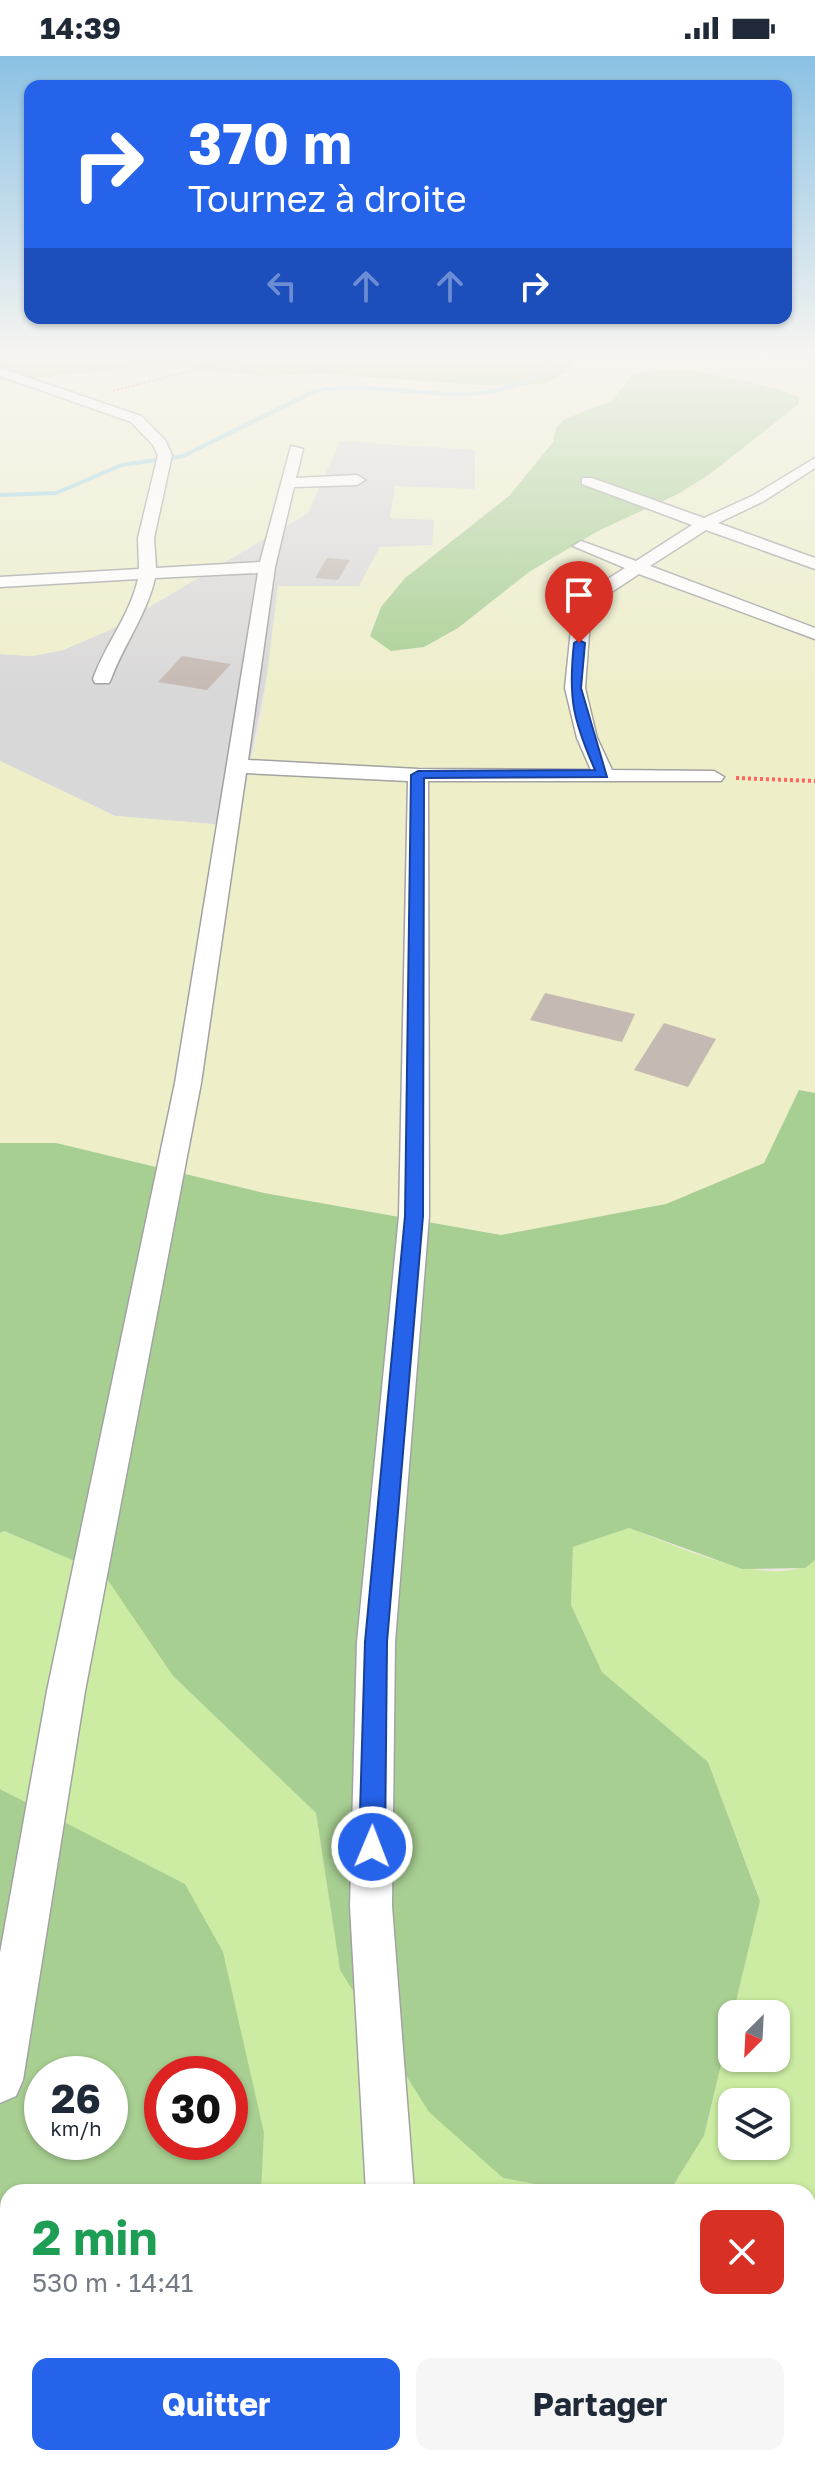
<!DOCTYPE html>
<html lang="fr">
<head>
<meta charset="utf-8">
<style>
	:root { --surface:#fff; --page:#f6f6f7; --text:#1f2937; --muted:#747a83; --accent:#2563eb }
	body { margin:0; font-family:"Golos Text",sans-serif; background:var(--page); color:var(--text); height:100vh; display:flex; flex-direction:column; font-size:30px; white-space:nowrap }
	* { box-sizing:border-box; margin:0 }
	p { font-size:26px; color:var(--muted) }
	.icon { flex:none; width:44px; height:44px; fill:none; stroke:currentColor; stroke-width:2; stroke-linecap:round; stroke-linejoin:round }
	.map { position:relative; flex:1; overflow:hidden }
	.panel { position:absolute; left:0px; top:2128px; width:816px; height:282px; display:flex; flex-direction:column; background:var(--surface); border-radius:24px 24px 0 0; box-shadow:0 2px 6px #0004 }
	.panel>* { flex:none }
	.banner { position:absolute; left:24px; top:24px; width:768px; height:244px; border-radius:16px; box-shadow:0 2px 6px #0004; background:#2563eb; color:#fff; overflow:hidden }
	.needle { width:52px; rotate:204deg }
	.fabs { position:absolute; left:718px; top:1944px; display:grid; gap:16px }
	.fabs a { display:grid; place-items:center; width:72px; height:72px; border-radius:16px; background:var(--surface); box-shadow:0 2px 6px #0004; font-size:40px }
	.speed { position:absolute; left:24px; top:2000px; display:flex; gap:16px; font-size:40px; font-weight:700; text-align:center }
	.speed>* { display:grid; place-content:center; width:104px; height:104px; border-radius:50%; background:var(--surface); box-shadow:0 2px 6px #0004; line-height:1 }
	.speed small { font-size:20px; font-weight:400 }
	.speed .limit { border:12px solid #d22; background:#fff; color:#111 }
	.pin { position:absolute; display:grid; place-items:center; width:68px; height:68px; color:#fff; margin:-82px -34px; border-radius:50% 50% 50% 0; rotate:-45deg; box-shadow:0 0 8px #0007 }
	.pin .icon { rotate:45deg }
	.me { position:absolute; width:88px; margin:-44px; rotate:1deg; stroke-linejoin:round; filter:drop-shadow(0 0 6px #0008) }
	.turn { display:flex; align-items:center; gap:28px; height:168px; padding:0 32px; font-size:36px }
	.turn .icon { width:104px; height:104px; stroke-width:2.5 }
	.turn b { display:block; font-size:56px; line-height:68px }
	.lanes { display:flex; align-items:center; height:76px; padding:0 32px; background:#0003; justify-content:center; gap:40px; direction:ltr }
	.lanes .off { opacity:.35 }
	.round { display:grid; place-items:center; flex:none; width:84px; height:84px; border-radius:16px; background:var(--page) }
	.headline { display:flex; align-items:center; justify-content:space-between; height:136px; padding:0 32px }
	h1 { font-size:48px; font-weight:700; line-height:60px; color:#1e9e55 }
	.button { display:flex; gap:16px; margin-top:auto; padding:16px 32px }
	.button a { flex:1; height:92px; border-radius:16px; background:var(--accent); color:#fff; font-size:32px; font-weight:700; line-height:92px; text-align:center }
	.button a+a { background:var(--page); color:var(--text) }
	.status { display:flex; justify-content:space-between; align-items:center; height:56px; padding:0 40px; background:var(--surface); direction:ltr }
	.status svg { height:22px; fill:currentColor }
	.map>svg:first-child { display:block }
</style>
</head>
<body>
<div class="status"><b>14:39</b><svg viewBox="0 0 49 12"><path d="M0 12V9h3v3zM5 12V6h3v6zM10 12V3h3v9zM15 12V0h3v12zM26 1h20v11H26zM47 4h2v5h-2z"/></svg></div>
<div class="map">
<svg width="815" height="2409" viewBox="0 0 815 2409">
	<rect width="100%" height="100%" fill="#ede8e0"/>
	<!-- residential -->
	<path fill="#d9d8d8" d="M339,385L475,393V433L434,464L433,489L359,530L268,615L237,770L115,760L0,705V598L32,600L63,594L112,573L308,457Z"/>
	<!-- farmland -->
	<path fill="#eeeec9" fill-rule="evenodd" d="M573,301H815V1037L799,1034L764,1107L666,1148L501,1179L264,1137L56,1087H0V705L115,760L237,770L262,659L278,530H359L380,491L432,489L434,464L390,462L395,430L475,433V394L340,385L308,457L112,573L63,594L32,600L0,598V326L163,308L218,316L355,319L455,329L544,328L573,308ZM717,318L779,333L799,342V348L710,418L678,438L598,475L529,516L458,572L424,591L391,595L405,522L509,440L582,354L612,345L632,320Z"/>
	<!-- grass -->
	<g fill="#cbeca2" fill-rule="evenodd">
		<path d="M629,1472C672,1488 776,1537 815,1504V2409H349L329,2402H808V2136H669L704,2080L732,1962V2002H776V1958H733L760,1844L708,1706L602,1616L571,1549L573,1491ZM732,2046H776V2090H732Z"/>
		<path d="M3,1475L104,1517L173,1620L316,1757L340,1914L503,2122L578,2136H261L264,2077L185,1828L0,1733V1477Z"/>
	</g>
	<!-- forest -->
	<g fill="#a8cf92" fill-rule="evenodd">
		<path d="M0,301H573V307L567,316L544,328L492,330L326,318L259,320L163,308L0,326Z"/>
		<path d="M689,313L779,333L799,341V348L710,418L678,438L598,475L529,516L458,572L424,591L391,595L370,580L381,551L405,522L509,440L553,386L556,372L565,363L611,345L632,320L646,315Z"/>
		<path d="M799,1034L815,1037V1504L805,1512L742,1513L629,1472L573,1491L571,1549L602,1616L708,1706L760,1845L704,2080L669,2136H578L503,2122L429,2056L340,1914L316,1757L173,1620L103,1517L4,1475L0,1477V1087H56L264,1137L501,1179L666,1148L764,1107Z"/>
		<path d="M0,1733L185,1828L223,1896L264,2077L261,2136H8V2402H329L349,2409H0ZM42,2018H110V2086H42ZM162,2018H230V2086H162Z"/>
	</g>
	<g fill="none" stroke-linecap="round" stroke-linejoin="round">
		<!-- stream -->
		<path stroke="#9dd4de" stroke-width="4" d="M0,439L56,437L122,409L183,400L315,335C392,320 481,364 549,311L547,301"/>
	</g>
	<!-- building -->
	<g fill="#c5b9b3">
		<path d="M327,502L350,504L338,524L315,522Z"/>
		<path d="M182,600L231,608L207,634L158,626Z"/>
		<path d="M545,937L635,958L622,986L530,964Z"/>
		<path d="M664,967L716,983L688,1031L634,1014Z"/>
	</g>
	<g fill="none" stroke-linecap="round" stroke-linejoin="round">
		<!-- minor casing -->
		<g stroke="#a2a2a2" stroke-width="3">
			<g id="minor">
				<path d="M0,312L141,360L165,384L172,399L154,482L156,512L260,506L291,390L303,393L296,422L357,419L365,424L357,429L294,431L275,511L248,704L418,713L591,714L577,682L565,632L572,564L584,538L625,512L573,490L581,485L636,505L692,469L582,428V422H592L704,462L754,439L815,402V412L764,445L718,467L815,502V513L706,474L650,510L815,572V583L639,518L598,545L590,564L585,632L597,682L612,714L714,715L724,721L721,725H428L429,1160L395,1586L392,1850L414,2136H366L350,1850L357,1586L399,1160L408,725L246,717L201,1027L85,1635L23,2024L16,2040L0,2047V1897L47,1635L175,1027L258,517L155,522C147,558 124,588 111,623L109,627H95L93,623C105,589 130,559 138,523L0,531V521L139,513L138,482L158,399L153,389L131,366L0,320Z"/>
				<path d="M815,2223V2290L808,2293V2226Z"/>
				<path d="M8,2267V2317L0,2318V2268Z"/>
				<path d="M808,2394L811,2409H757L759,2402H808Z"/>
			</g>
		</g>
		<!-- path-far1 -->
		<path stroke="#ff645f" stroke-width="2" stroke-dasharray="2 2" stroke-linecap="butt" d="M113,335L243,301"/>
		<!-- path -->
		<path stroke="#ff645f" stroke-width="4" stroke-dasharray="3 3" stroke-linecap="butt" d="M736,722L815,725"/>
		<!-- minor -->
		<use href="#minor" fill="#fff" fill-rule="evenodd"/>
	</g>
	<!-- sky -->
	<linearGradient id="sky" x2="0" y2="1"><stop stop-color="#8ac1e4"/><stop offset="0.47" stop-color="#f7f5f1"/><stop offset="1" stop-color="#f7f5f1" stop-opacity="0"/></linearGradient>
	<rect width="815" height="638" fill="url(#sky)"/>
	<!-- route -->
	<path fill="#2563eb" stroke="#184099" stroke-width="2" d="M579,584L585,587L581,632L607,721L424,722L423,1160L387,1586L385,1791L381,1800L372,1804L363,1800L359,1791L365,1586L405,1160L411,719L418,715L595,714C573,664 568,642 574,587Z"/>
</svg>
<div class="fabs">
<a><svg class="needle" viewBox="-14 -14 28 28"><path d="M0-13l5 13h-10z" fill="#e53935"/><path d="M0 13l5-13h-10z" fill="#747a83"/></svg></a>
<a><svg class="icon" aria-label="layers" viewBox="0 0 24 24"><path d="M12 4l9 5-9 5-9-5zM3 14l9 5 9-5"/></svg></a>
</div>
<div class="speed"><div>26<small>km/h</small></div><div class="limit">30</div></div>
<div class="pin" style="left:579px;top:587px;background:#d93025"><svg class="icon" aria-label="arrive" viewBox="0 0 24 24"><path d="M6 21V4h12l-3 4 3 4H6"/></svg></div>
<svg class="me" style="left:372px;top:1791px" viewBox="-20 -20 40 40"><circle r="17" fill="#2563eb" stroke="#fff" stroke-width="3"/><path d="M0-11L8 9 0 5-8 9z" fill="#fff"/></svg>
<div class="banner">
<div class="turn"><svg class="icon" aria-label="right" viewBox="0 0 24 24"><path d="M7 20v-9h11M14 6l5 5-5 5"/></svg><div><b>370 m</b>Tournez à droite</div></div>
<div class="lanes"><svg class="icon off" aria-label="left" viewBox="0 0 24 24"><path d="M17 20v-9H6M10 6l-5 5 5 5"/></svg><svg class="icon off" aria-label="ahead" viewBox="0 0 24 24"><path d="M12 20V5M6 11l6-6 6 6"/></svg><svg class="icon off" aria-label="ahead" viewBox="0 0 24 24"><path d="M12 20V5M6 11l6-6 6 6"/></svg><svg class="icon" aria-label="right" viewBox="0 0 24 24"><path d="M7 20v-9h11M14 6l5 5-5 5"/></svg></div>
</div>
<section class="panel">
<div class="headline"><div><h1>2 min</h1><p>530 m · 14:41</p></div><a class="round" style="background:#d93025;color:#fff"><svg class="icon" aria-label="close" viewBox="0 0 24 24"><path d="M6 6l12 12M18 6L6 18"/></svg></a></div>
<div class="button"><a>Quitter</a><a>Partager</a></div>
</section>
</div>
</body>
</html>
